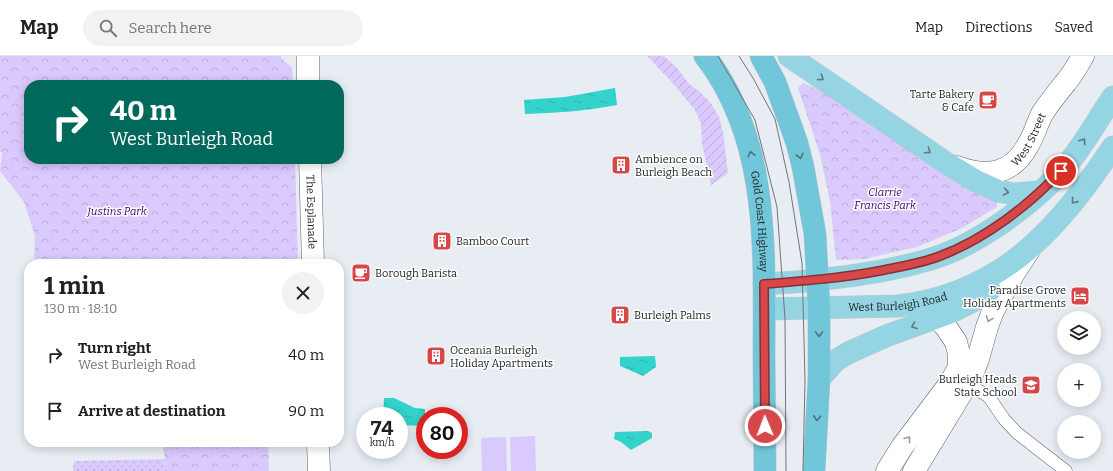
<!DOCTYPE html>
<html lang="en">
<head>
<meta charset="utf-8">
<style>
	:root { --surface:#fff; --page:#f2f2f2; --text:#202124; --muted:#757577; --line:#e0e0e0 }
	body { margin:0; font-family:Bitter,serif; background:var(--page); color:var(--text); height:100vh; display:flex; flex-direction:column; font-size:15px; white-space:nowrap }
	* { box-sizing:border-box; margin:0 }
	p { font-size:13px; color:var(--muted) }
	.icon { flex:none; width:22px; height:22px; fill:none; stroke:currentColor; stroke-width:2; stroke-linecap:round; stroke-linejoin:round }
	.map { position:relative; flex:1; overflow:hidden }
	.sheet { position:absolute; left:24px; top:203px; width:320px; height:188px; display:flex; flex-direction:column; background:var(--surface); border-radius:16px; box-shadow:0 2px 10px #0003 }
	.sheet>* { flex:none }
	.banner { position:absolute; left:24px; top:24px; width:320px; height:84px; border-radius:16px; box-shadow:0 2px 10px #0003; background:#00695c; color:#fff; overflow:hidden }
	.buttons { position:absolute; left:1057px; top:255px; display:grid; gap:8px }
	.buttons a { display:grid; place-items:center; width:44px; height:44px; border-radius:50%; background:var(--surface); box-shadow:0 2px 10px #0003; font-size:20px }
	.speed { position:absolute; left:356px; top:351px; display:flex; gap:8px; font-size:20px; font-weight:700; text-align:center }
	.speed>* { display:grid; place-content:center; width:52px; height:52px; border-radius:50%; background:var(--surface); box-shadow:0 2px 10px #0003; line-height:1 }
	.speed small { font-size:10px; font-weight:400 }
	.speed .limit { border:6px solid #d22; background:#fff; color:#111 }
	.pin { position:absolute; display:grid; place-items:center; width:34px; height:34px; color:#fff; margin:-17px; border:2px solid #fff; border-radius:50%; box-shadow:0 1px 4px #0007 }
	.me { position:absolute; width:44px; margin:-22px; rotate:359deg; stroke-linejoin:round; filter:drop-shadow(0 0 3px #0008) }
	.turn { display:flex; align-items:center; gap:14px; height:84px; padding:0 20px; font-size:18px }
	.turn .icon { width:52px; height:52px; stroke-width:2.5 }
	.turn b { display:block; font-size:28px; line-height:34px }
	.round { display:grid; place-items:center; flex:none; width:42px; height:42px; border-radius:21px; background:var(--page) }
	.head { display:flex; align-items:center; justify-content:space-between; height:68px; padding:0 20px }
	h1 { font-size:24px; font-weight:700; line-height:30px }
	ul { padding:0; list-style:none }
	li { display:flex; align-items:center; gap:12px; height:56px; padding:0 20px }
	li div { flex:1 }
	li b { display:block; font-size:15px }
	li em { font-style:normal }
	header { display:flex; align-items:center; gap:24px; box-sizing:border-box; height:56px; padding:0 20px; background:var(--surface); border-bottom:1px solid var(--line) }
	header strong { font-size:19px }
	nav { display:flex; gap:22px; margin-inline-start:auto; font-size:14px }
	.search { width:280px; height:36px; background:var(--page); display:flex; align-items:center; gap:10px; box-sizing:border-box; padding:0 14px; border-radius:22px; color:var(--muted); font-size:15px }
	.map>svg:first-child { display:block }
</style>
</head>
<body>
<header>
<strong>Map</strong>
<div class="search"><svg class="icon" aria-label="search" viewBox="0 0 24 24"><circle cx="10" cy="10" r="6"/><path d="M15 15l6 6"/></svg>Search here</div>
<nav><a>Map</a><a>Directions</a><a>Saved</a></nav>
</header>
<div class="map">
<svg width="1113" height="415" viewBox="0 0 1113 415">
	<defs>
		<pattern id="grass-dots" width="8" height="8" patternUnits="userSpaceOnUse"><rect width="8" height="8" fill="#dac9fc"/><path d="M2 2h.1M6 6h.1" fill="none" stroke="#bbacd8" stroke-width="1.8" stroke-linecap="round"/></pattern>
		<pattern id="park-crowns" width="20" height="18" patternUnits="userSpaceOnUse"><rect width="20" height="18" fill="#dac9fc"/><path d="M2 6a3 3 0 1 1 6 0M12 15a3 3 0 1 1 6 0" fill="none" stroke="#bbacd8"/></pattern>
		<pattern id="garden-furrows" width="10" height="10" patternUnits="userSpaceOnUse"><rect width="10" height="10" fill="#dac9fc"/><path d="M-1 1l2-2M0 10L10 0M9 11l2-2" fill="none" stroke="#bbacd8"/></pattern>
		<pattern id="water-ripples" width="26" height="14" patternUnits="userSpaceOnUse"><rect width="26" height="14" fill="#32d3ca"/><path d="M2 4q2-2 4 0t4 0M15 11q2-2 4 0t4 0" fill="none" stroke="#2cb5ad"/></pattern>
	</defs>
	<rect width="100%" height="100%" fill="#e7edf3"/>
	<!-- grass -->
	<path fill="url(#grass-dots)" d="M165,403L166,415H73L74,405Z"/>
	<!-- park -->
	<g fill="url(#park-crowns)">
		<path d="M0,0H281V2L292,12L293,29H29V103H295L298,208H34L35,180L24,146L0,115L2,96H0Z"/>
		<path d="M803,27L820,34L997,145V151L960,173L917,191L864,203L836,204L830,145L820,98L798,32Z"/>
		<path d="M162,386H268L269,415H166L165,403Z"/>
	</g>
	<!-- garden -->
	<path fill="url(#garden-furrows)" d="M647,0H664L677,12L689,28L700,36L711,47L719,61L723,76L728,117L711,129L702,87L701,68L695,54L670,24Z"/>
	<!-- pitch -->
	<g fill="#dac9fc">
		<path d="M535,380L536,415H511L510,381Z"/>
		<path d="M506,381L507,415H482L481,382Z"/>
	</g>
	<!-- water -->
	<g fill="url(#water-ripples)">
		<path d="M615,32L617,49C586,55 556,57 525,58L524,44L565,41Z"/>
		<path d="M655,300L656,311L643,320L620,310V301Z"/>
		<path d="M384,342H394L415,352L425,353V370L399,369V360H383Z"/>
		<path d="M648,375L652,377V382L631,394L621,386L614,383L615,376Z"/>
	</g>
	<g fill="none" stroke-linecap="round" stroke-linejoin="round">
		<!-- service casing -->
		<g stroke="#5f6569" stroke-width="13">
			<path id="service" d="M967,327L989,341L1004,363L1017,377L1066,415"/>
		</g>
		<!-- minor casing -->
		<g stroke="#5f6569" stroke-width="23">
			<g id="minor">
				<path d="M308,0V29"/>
				<path id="s1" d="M310,103L313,208"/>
				<path id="s2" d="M957,111C986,122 1012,119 1028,89C1034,79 1037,68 1042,58C1049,47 1058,36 1066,26C1073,18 1078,9 1083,0"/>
				<path d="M318,386L319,415"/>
				<path d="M887,415L902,391L951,326L959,311V298L956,286L946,271L925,249"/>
				<path d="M914,415L971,321L978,303L987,271L993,255L1014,217L1029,194"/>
			</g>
		</g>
		<!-- primary casing -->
		<g stroke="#c9c9ca" stroke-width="23">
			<g id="primary">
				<path d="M789,0L946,107L976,125L998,135L1014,138L1040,136"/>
				<path d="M764,228C803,226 842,222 881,215C901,211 921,207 940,200C980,186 1032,148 1061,116C1081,94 1096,66 1113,41"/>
				<path id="s3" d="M765,253L898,250C1002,238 1058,173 1113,91"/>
				<path d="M819,323L835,305L848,297L886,280L949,257L979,242L990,234"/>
			</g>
		</g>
		<!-- trunk casing -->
		<g stroke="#c9c9ca" stroke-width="23">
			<g id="trunk">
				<path id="s4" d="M705,0C771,85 764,198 764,300C764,338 765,377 765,415"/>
				<path d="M761,0L775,26L797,87L803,111L815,178L819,252V323L814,415"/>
			</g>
		</g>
		<!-- service -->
		<use href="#service" stroke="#fff" stroke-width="12"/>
		<!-- minor -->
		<use href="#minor" stroke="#fff" stroke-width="22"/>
		<!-- primary -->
		<use href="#primary" stroke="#95d4e3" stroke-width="22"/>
		<!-- trunk -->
		<use href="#trunk" stroke="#72c6da" stroke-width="22"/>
		<!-- tram -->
		<g stroke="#717579" stroke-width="1">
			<path d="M718,0L755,64L777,151L785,263L786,415"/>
			<path d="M739,0L753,22L775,63L789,126L802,207L805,324L803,415"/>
		</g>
	</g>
	<!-- one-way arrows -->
	<defs><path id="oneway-chevron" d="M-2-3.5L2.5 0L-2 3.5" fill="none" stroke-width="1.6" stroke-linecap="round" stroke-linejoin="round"/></defs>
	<g stroke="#597a82">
		<use href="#oneway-chevron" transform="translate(821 22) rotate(34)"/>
		<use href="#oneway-chevron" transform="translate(1083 85) rotate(-56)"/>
		<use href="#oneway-chevron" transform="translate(928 95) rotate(34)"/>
		<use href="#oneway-chevron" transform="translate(1006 136) rotate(11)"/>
		<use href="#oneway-chevron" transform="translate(1074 145) rotate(129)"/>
		<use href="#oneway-chevron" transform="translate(914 270) rotate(160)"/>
	</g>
	<g stroke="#48727e">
		<use href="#oneway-chevron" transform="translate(751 98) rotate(-104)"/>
		<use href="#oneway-chevron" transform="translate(800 100) rotate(76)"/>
		<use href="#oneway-chevron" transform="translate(819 278) rotate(90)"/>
		<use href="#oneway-chevron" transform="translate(817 362) rotate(93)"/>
	</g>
	<g stroke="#999a9b">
		<use href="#oneway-chevron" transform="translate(989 263) rotate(111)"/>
		<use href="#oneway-chevron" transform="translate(908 383) rotate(-53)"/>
	</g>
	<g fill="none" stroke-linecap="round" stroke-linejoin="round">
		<!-- route casing -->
		<g stroke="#8b2e30" stroke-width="10">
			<path id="route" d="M765,370L764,228C804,225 844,222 884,214C903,210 922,207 940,200C985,183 1028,150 1061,115"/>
		</g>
		<!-- route -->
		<use href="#route" stroke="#d6474a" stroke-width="7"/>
	</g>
	<!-- icons -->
	<defs>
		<g id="cafe-square" transform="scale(1)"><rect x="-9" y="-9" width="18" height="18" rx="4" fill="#d6474a" stroke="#fff"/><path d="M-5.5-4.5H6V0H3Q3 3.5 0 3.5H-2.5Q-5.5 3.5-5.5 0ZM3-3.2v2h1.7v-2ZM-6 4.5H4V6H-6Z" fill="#fff"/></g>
		<g id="building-square" transform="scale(1)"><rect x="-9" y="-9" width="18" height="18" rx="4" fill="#d6474a" stroke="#fff"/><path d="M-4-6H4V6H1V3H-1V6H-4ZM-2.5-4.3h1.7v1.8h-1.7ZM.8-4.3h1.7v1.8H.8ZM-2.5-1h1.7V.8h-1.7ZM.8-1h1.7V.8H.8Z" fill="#fff"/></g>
		<g id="hotel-square" transform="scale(1)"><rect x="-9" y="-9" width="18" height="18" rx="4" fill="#d6474a" stroke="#fff"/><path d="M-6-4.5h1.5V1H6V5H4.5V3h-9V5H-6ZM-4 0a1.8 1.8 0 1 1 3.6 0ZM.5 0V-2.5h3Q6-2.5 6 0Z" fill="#fff"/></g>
		<g id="school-square" transform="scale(1)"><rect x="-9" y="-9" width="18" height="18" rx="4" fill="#d6474a" stroke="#fff"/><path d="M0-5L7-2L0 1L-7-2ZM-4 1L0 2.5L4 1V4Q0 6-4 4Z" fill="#fff"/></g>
	</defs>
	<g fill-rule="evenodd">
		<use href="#cafe-square" x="988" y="44"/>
		<use href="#building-square" x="621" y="109"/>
		<use href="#building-square" x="442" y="185"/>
		<use href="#cafe-square" x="361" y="217"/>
		<use href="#hotel-square" x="1080" y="240"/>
		<use href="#building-square" x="620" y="259"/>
		<use href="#building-square" x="436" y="300"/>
		<use href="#school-square" x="1031" y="329"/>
	</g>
	<g text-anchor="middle" stroke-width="3" stroke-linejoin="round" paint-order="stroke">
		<!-- poi labels -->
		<g font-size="11" fill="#1d1f21" stroke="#fff" text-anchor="start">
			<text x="974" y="42" text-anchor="end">Tarte Bakery<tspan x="974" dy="13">&amp; Cafe</tspan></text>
			<text x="635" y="107">Ambience on<tspan x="635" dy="13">Burleigh Beach</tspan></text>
			<text x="456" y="189">Bamboo Court</text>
			<text x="375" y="221">Borough Barista</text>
			<text x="1066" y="238" text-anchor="end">Paradise Grove<tspan x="1066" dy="13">Holiday Apartments</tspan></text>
			<text x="634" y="263">Burleigh Palms</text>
			<text x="450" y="298">Oceania Burleigh<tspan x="450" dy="13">Holiday Apartments</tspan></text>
			<text x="1017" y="327" text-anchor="end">Burleigh Heads<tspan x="1017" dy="13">State School</tspan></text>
		</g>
		<!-- street labels -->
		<g font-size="11" fill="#1d1f21" stroke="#fff">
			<text dy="4" stroke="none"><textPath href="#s2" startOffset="88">West Street</textPath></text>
			<text dy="4" stroke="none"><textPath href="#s1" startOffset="53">The Esplanade</textPath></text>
			<text dy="4" stroke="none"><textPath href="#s4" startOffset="177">Gold Coast Highway</textPath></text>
			<text dy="4" stroke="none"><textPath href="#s3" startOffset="133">West Burleigh Road</textPath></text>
		</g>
		<!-- park labels -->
		<g font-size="11" font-style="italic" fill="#3c016e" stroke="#fff">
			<text x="885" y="140">Clarrie<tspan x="885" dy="13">Francis Park</tspan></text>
			<text x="117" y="159">Justins Park</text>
		</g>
	</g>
</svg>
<div class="buttons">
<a><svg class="icon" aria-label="layers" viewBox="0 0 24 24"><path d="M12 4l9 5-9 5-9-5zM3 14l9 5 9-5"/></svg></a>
<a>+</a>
<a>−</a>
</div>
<div class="speed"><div>74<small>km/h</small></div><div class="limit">80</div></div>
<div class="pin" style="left:1061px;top:115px;background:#d93025"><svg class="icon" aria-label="arrive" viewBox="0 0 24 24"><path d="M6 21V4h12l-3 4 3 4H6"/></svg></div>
<svg class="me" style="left:765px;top:370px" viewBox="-20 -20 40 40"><circle r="17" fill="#d6474a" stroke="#fff" stroke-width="3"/><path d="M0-11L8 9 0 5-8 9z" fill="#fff"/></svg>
<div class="banner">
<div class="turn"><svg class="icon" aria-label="right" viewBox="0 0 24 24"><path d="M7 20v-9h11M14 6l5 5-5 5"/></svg><div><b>40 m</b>West Burleigh Road</div></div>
</div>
<section class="sheet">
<div class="head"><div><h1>1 min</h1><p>130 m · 18:10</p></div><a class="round"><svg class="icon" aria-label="close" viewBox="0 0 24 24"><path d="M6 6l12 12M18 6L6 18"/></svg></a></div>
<ul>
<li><svg class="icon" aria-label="right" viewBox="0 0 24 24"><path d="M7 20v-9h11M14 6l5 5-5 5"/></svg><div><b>Turn right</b><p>West Burleigh Road</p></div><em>40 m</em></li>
<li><svg class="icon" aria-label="arrive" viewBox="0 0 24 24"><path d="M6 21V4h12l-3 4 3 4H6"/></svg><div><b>Arrive at destination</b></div><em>90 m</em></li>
</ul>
</section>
</div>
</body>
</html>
